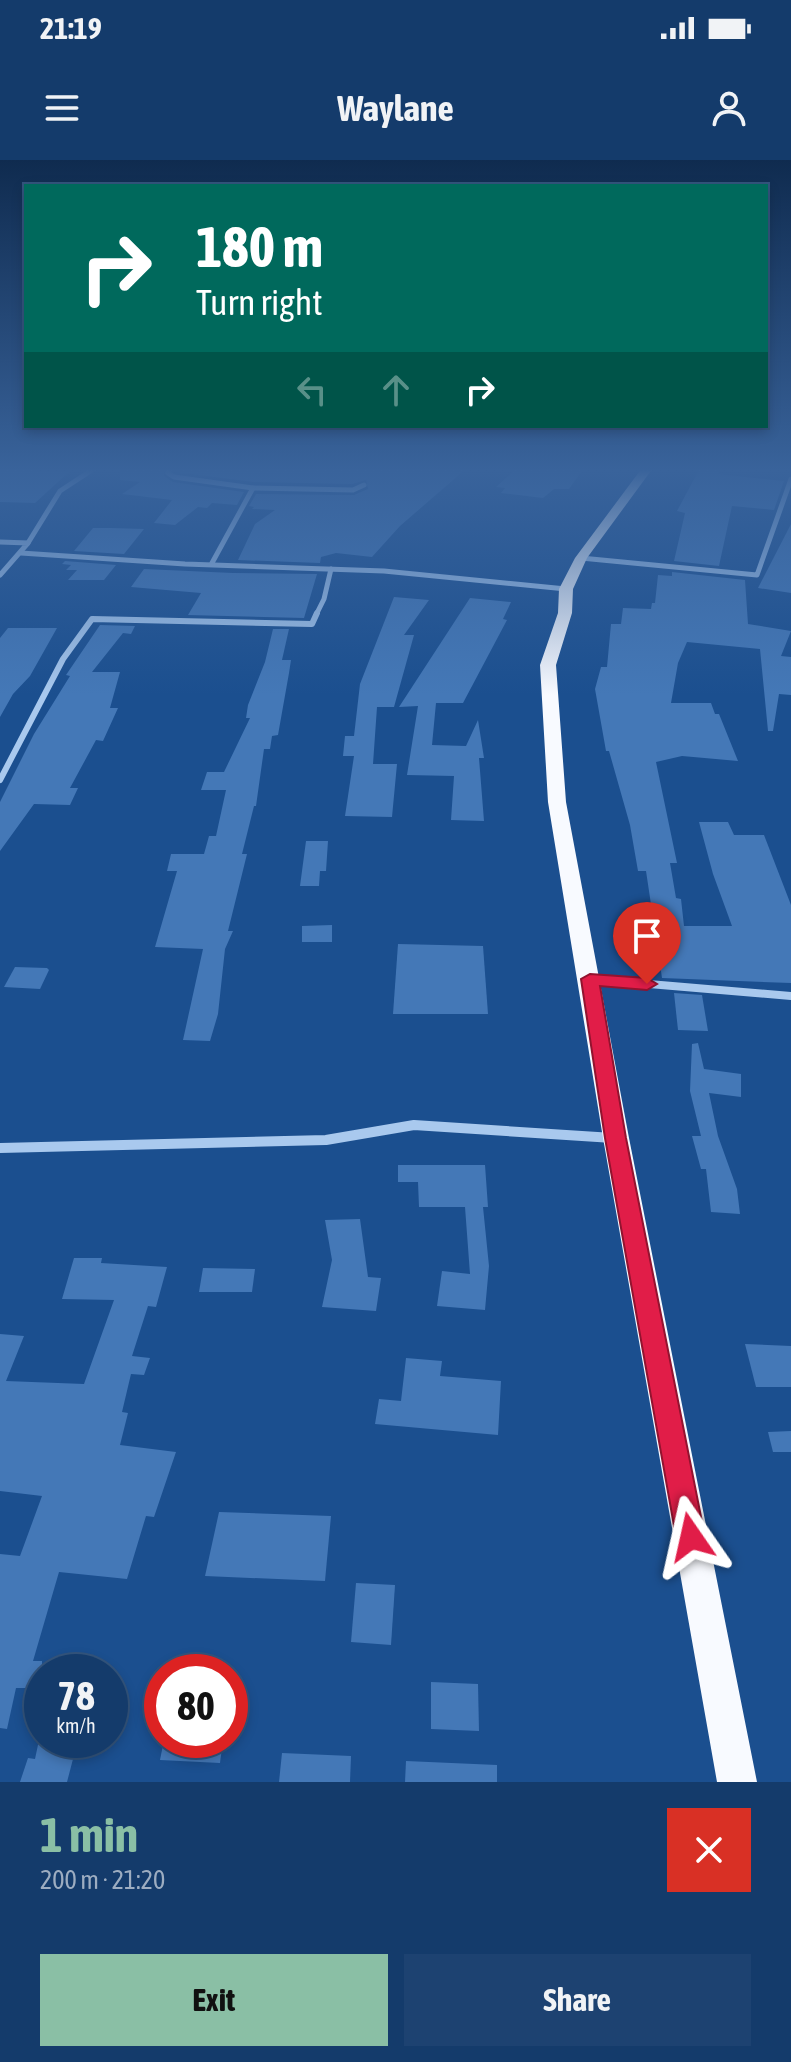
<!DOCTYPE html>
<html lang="en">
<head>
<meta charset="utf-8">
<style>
	:root { --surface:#143b6b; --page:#1d4271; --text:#f1f3f6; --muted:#9dadc1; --line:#33557e; --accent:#8abfa5 }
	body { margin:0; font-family:"Asap Condensed",sans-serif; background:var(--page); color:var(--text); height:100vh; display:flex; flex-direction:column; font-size:30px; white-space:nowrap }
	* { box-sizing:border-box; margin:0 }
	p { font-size:26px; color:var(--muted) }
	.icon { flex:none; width:44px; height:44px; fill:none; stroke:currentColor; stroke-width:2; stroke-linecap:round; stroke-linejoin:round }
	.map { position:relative; height:1622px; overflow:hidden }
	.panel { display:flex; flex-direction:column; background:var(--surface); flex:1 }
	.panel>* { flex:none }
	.guide { position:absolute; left:24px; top:24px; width:744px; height:244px; border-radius:0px; box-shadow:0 4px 12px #0003,0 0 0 2px var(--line); background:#00695c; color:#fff; overflow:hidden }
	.speed { position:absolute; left:24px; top:1494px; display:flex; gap:16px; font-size:40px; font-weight:700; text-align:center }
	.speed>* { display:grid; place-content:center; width:104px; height:104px; border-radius:50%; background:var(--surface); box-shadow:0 4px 12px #0003,0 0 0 2px var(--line); line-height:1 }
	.speed small { font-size:20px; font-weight:400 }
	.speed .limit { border:12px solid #d22; background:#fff; color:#111 }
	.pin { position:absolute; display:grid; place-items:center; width:68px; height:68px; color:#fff; margin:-82px -34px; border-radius:50% 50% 50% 0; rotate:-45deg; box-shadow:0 0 8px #0007 }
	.pin .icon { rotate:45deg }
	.me { position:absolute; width:88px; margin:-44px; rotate:349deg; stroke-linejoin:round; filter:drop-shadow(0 0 6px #0008) }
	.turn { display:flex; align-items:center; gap:28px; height:168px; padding:0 40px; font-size:36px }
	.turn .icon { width:104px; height:104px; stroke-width:2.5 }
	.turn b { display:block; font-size:56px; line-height:68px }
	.lanes { display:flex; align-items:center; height:76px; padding:0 40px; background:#0003; justify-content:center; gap:40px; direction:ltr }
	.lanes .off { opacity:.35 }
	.round { display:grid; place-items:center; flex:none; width:84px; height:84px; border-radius:0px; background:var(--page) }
	.overview { display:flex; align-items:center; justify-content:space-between; height:136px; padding:0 40px }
	h1 { font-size:48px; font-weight:700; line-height:60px; color:var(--accent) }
	.cta { display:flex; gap:16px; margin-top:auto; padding:16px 40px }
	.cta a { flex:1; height:92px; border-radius:0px; background:var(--accent); color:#111; font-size:32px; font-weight:700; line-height:92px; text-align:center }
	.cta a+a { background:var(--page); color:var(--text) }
	.status { display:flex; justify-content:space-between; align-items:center; height:56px; padding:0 40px; background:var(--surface); direction:ltr }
	.status svg { height:22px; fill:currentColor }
	header { display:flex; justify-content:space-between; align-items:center; height:104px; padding:0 40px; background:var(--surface); font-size:36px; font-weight:700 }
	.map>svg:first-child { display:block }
</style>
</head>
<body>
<div class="status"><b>21:19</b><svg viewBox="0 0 49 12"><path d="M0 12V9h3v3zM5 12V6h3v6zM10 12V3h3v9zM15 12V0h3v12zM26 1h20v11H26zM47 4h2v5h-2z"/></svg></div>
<header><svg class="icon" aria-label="menu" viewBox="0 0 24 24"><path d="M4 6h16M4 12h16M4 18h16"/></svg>Waylane<svg class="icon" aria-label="person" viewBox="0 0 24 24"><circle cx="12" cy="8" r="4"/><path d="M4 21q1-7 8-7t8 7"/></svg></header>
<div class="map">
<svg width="791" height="1622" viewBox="0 0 791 1622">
	<rect width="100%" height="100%" fill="#1b4f8f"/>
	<!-- building -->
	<g fill="#4478b7">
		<path d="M0,308H36L34,311L69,312L35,343L0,342Z"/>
		<path d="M120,308H164V316L173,322L244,332L237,345L212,343L207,348L198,347L175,365L154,363L172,340L122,334L140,322L120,320Z"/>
		<path d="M176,308H467L400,366L372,397L336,393L321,397L320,403L238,400L255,364L275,350L252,349L254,347L249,346L256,334L354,335L368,329L366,320L352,324L253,322L176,312Z"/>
		<path d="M517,308H584L569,329H554L543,338L501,333L505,328L496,327Z"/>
		<path d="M700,308H723L718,314L784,321L774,350L732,346L719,406L674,401L685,353L677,351Z"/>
		<path d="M791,364V433L758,428Z"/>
		<path d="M93,368H111L144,369L124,394L74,391Z"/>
		<path d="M65,401L116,405L104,420H68L77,410H66L71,405L62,404Z"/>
		<path d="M144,409L233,413L317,414L304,458L188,455L201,433L131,427Z"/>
		<path d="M672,412L745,420L748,464L791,471L781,496L791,497V535L779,534L773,571H768L760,489L687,482L678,503L671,543H711L715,554H719L738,601L682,596L656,602L677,703H670L676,738L681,739L684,766H732L713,714L699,662H728L734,675H764L791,745V823L662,818L646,711H638L630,665L609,591H606L595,529L601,507H607L611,464H621L623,448L651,449L652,443H655L658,415L672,416Z"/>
		<path d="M394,437L429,440L404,475H414L394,547H377L373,604H397L392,657L345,656L354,596H343L345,576H354L360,524Z"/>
		<path d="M470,438L511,442L503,459L507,460L463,543H436L432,585L466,586L478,560L484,598H479L484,661L451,660L454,616L407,615L418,546L399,547Z"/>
		<path d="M100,465L135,466L131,474L123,473L92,512H120L110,548H118L103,581L96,580L70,628H78L70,645L34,644L0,691V642L34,574L70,516L66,515Z"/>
		<path d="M8,468H57L30,516L13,534L0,557V478Z"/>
		<path d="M273,469H289L282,500H291L289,513L278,575L272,576L270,589H264L256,646H254L242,694H247L228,771H233L225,789L218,854L210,881L183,880L203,789L155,787L177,711H167L171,694H204L209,676H216L226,630H201L207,612H224L250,558H246L248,545L265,502Z"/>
		<path d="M306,681H328L326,711H320L319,726H300Z"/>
		<path d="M332,765V782H302V766Z"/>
		<path d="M398,784L483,786L488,854H393Z"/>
		<path d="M15,807L47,808L49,810L40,829L4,827Z"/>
		<path d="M674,833L702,835L708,871L678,870Z"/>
		<path d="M698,883L704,909L741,914V937L709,933L718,976L737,1029L740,1054L711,1052L706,1009H701L692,976H701L690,931L692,884Z"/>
		<path d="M398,1005H485L488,1047H483L489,1106L485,1150L437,1146L442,1111L470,1114L465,1047H419L418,1022H398Z"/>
		<path d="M360,1059L368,1117L381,1118L376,1151L322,1147L332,1100L325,1060Z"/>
		<path d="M74,1098H102L101,1103L167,1107L156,1147L148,1146L132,1196L150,1198L144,1215L131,1214L122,1252L128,1253L120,1285L176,1292L154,1357L146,1356L127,1419L59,1412L33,1501H42V1528H16L7,1569L0,1568V1394L20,1396L42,1336L0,1331V1174L24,1176L6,1221L84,1224L114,1140L62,1139Z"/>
		<path d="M203,1108L255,1109L252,1132H199Z"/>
		<path d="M745,1184L791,1186V1227H756Z"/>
		<path d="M406,1198L442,1201L440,1216L501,1221L498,1275L375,1264L379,1239L401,1241Z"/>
		<path d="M791,1271V1292H773L768,1272Z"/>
		<path d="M219,1352L331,1356L325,1421L205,1416Z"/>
		<path d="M356,1423L395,1425L391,1485L351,1482Z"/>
		<path d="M431,1522L478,1524L479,1571L431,1569Z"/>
		<path d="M39,1580H78L67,1622H20L28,1598L35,1599Z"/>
		<path d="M164,1580H223L220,1603L160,1600Z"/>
		<path d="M282,1593L351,1596L350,1622H279Z"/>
		<path d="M406,1601L497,1605V1622H405Z"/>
	</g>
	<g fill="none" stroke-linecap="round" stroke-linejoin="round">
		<!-- minor-far3 -->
		<g stroke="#a9c9ee" stroke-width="5">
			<path d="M171,308L168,313L174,317L253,328L353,330L364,325"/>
			<path d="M0,382L28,383L0,415"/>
			<path d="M28,383L60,331L95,308"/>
			<path d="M21,393L185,404L384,411L566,429"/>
			<path d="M581,398L757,415L791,319"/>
			<path d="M212,403L253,328"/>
			<path d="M316,455L324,439L331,409"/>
		</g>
		<!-- minor-far2 -->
		<path stroke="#a9c9ee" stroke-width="6" d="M0,620L63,499L92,459L312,464L317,453"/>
		<!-- minor-far1 -->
		<path stroke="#a9c9ee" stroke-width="8" d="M590,819L791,836"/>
		<!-- minor -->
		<path stroke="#a9c9ee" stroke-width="10" d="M0,988L326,980L414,965L613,978"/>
		<!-- trunk -->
		<path fill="#f8faff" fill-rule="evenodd" d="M642,308H653L587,398L573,429L572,453L556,505L566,642L629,978L757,1622H717L603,978L548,642L540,505L558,453L559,429L575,398Z"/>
	</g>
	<!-- sky -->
	<linearGradient id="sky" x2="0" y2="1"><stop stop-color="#0f2b4f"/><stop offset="0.58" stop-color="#39639b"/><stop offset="1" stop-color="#39639b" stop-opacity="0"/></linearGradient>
	<rect width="791" height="535" fill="url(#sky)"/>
	<!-- route -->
	<path fill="#e11d48" stroke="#92132f" stroke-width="2" d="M590,814L647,818L657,824L647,830L600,826L626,978L705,1377L701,1386L691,1390L681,1386L676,1377L605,978L581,819Z"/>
</svg>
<div class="speed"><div>78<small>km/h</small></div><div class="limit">80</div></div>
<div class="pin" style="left:647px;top:824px;background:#d93025"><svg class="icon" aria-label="arrive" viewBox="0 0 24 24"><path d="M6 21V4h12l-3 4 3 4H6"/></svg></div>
<svg class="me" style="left:691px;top:1377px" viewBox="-20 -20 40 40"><path d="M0-17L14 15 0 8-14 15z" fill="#e11d48" stroke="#fff" stroke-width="4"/></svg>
<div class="guide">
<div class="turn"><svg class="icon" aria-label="right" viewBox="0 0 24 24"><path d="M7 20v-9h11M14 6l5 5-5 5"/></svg><div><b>180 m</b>Turn right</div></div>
<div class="lanes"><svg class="icon off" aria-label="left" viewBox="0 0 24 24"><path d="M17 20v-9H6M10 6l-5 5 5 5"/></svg><svg class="icon off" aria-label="ahead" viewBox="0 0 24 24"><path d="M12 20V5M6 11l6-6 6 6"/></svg><svg class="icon" aria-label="right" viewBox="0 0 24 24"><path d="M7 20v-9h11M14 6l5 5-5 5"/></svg></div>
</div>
</div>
<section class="panel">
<div class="overview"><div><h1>1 min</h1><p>200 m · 21:20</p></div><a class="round" style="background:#d93025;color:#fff"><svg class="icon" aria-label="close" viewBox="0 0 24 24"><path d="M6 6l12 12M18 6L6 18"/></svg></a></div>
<div class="cta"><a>Exit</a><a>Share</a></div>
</section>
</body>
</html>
